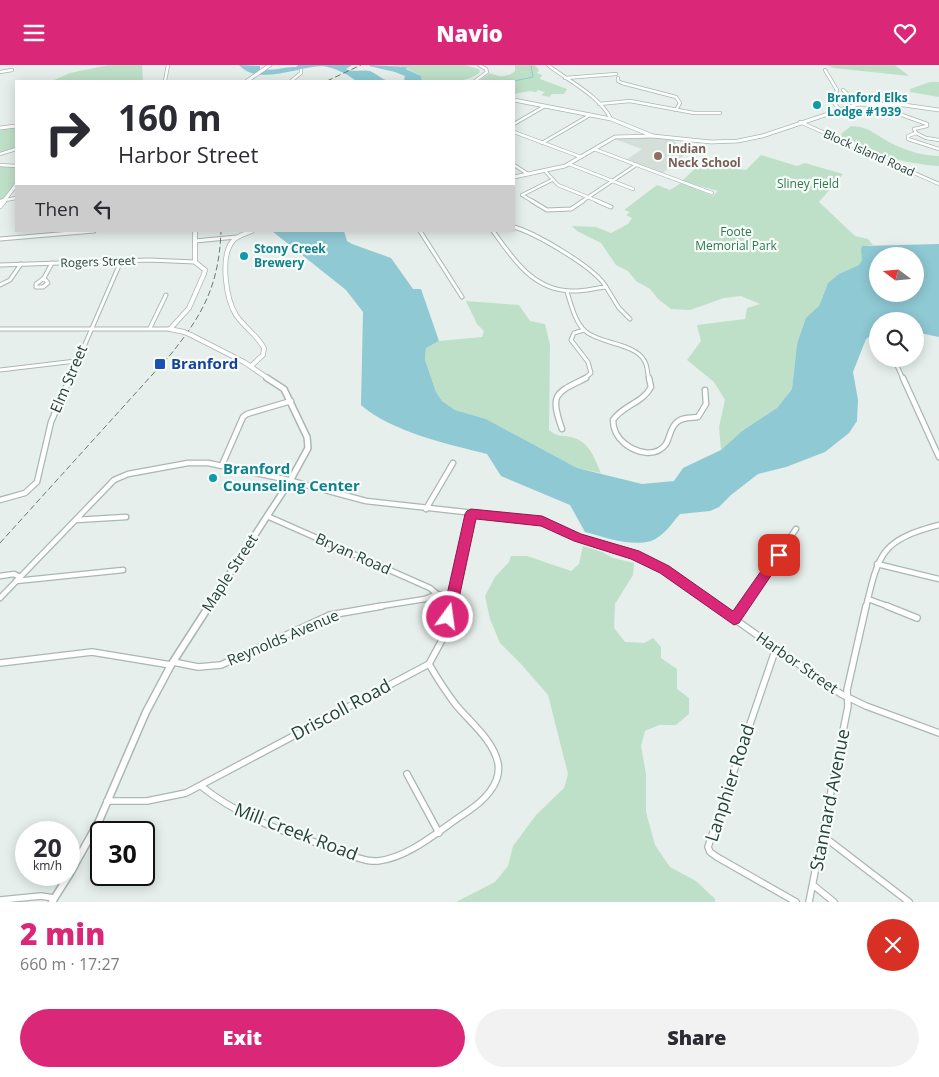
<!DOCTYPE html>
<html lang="en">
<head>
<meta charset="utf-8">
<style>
	:root { --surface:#fff; --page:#f2f2f3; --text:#2b2b33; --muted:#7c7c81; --accent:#db2777 }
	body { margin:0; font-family:"Open Sans",sans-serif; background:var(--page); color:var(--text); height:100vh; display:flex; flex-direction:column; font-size:19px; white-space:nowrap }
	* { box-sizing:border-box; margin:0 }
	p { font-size:16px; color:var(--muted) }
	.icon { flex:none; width:28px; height:28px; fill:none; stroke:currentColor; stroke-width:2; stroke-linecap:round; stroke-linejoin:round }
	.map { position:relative; height:837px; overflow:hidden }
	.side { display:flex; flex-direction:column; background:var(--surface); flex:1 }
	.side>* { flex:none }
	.guide { position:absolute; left:15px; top:15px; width:500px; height:152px; border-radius:0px; box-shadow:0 2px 12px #0003; background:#fff; color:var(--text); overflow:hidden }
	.needle { width:32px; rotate:286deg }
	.fabs { position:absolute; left:869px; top:182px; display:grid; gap:10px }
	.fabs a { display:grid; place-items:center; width:55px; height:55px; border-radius:50%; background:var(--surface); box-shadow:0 2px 12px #0003; font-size:25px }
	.speed { position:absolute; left:15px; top:756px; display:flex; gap:10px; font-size:25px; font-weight:700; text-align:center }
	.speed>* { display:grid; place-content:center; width:65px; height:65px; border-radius:50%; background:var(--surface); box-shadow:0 2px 12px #0003; line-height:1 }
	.speed small { font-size:12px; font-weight:400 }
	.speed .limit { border:2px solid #111; border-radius:8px; background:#fff; color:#111 }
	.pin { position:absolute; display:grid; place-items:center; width:42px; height:42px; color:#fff; margin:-21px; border-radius:10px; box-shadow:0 2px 8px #0006 }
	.me { position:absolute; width:55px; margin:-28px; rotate:14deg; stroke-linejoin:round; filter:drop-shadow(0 0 4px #0008) }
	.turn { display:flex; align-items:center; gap:18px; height:105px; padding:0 20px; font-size:22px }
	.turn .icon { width:65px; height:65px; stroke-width:2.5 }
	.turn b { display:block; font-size:35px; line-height:42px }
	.then { display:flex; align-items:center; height:48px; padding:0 20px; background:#0003; gap:10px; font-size:19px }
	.round { display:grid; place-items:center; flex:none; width:52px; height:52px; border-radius:26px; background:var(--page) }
	.head { display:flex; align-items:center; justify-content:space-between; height:85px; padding:0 20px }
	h1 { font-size:30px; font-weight:800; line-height:38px; color:var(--accent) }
	.button { display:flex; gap:10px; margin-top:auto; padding:10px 20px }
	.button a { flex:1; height:58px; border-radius:30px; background:var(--accent); color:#fff; font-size:20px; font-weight:800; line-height:58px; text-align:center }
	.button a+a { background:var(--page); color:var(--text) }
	header { display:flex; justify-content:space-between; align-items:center; height:65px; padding:0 20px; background:var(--accent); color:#fff; font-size:22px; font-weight:800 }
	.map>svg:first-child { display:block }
</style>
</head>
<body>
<header><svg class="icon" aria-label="menu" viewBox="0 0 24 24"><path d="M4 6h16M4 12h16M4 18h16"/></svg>Navio<svg class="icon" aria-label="heart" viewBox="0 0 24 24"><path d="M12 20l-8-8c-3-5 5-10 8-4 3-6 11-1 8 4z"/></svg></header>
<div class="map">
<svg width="939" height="837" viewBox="0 0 939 837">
	<rect width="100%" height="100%" fill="#e6efeb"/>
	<!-- built -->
	<path fill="#d4dfda" d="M619,72H653L671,74L688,87L663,108L626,95L642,84L614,74Z"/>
	<!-- green -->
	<g fill="#bfe0c8">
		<path d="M109,0H142L143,16H52L70,8Z"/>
		<path d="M391,0H465L479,4L480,7C466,20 440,16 422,16L421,11L406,3V2Z"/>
		<path d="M515,0H535L539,5L537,8L542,10L540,14L567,24L564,29H552L549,32L541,30L545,27L538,25L536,27L530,26L514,29V16H479L490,8C499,12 507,13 515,6Z"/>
		<path d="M825,0H895L909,11L834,3Z"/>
		<path d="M930,17H939V32L910,27V24Z"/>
		<path d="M851,61C869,61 878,72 893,79C907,86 924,91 939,91V101C900,98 878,90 843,74L841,69Z"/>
		<path d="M16,62V83L0,88V64Z"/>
		<path d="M761,90L797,101L805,98L843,109L819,137L855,171L868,174L873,180L865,181L869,198L826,223L819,241L797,279L792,324L777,343L742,366L721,385L719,362L725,335L714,317L687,295L701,276L697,260L745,254L747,243L760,239L741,231L724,233L690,245L671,244L658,234L650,224L636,216L628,206L616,200L601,178L577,166L572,161L596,162L611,168L628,159L632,153L626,150L630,147L624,145L657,120L670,125L681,118L713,131L718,126L682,116L703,96L725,102L746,105Z"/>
		<path d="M0,101L16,102V117L0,138Z"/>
		<path d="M466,236L519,240L530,256L545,259L550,280L549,365C557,372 561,370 571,372C589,376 594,392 601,408L577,403L486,354L455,345L442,336L436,327L425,295L426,283L439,276L482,272L484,266L477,259Z"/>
		<path d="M583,481L602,487L613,493L634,498L633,510L615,539L614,563L625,577L644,578L653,573L661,582V593L677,604V624L689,633V649L676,660H659L645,666L641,681L646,709V747L655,780L670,802L696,816L715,834V837H456L495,817L508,801L513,781L536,750L564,723L568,709L548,630L521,599L500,578L490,554L485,531L495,512L509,497L511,491H527L571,506L579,499Z"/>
	</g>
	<!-- water -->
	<g fill="#8ec9d4" fill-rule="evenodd">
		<path d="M239,0L260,1V4C272,7 285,1 296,2L298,0H352L346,4C354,8 362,4 370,6C375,8 382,14 388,16H356C348,9 335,3 323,1C302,0 258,22 239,0Z"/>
		<path d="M370,0L407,2L406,4L421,11L422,16H404L405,11L395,7L369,1Z"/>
		<path d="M272,166H344L347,176L352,179L391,193L413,224H421L439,276L426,283L425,295L436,327L442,336L455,345L486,354L577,403L642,419L674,416L683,403L721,385L742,366L777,343L792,324L797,279L806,253L819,241L828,218L839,209L859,200L862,195L861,185L862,181L939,179V272L915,267V256H878L877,269L870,271L866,274L853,307L858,335L857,356L849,368L825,387L786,402L758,409L731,430L719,442L710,446L680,449C672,458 663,472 651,476C630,482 605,472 585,467L570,440L501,411L487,389C448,379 392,367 361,340L363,247L346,225ZM878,191H915V229H878Z"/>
	</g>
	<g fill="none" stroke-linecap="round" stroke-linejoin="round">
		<!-- stream -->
		<path stroke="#8ec9d4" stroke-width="1" d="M514,16L533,12L531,0"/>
		<!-- minor-far3 casing -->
		<g stroke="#a8b8b2" stroke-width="4">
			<g id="minor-far3">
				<path d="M548,0C568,16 599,30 611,54"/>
				<path d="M825,5L837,25L833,37L839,44"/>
				<path d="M0,7L12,5"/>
				<path d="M565,13L616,9"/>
				<path d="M618,13V16L622,18L676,32L680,38L676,45"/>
				<path d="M165,16L168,0"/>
				<path d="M291,16L301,8V5"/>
				<path d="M475,16L487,7L486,4L479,0"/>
				<path d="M843,25L858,39"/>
				<path d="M599,39L630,36L694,48H720"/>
				<path d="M881,39L891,46L927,59V61L914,64L916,68"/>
				<path d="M800,57L939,119"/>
				<path d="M514,59L545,41"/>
				<path d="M514,67L581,92"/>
				<path d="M916,68L908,71V74L939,84"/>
				<path d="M916,68L926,73L939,75"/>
				<path d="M542,78L590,50"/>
				<path d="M594,84L712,128"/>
				<path d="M0,89L16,84"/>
				<path d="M569,99L633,124"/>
				<path d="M0,100L16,101"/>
				<path d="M514,100L528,109"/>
				<path d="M545,106L558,120L600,137"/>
				<path d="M522,130L534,137"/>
				<path d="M522,130L552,115"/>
				<path d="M0,136L16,133"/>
				<path d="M581,137L636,100"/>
			</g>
		</g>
		<!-- minor-far2 casing -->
		<g stroke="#a8b8b2" stroke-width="5">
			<g id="minor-far2">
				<path d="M532,136L547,145L571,144L583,136"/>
				<path d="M597,136L611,142"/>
				<path d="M514,162C535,168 596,203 606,222"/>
				<path d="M420,166L462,232"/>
				<path d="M493,166C513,194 533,225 571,226C583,227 594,223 606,222L619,243L630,254"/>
				<path d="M0,174L94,166"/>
				<path d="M195,176L237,172"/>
				<path d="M0,200L149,195L195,197"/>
				<path d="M44,213L48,218L43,222H36V219Z"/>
				<path d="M44,213L52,198"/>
				<path d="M0,220L10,215L21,199"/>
				<path d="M567,227C571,239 575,257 585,266C600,279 634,278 644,295C648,301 647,308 649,314"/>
				<path d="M150,263L166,230"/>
				<path d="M0,264H170"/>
				<path d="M894,294L903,314"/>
				<path d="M0,305L76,296"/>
				<path d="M70,314L121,196"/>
				<path d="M584,314L591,308L588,297L571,275L574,268L584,265"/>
			</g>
		</g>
		<!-- minor-far1 casing -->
		<g stroke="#a8b8b2" stroke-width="7">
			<g id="minor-far1">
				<path d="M649,313L651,322C643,338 623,340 613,355C613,364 617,372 624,378C636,388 656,393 666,379C670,372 670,364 676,358C681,352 691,353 698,352L706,339L705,325"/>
				<path d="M903,313L939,392"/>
				<path d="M562,364C549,328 556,328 586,313"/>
				<path d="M222,400L243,352L247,349L291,336"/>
				<path d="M0,435L25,428L37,417L51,357L70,313"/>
				<path d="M426,444L453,398"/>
				<path d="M267,451L430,523L437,529"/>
				<path d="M76,455L126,452"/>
				<path d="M877,499L939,514"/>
				<path d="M0,511L14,509L20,512"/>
				<path d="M16,516L123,505"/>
				<path d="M0,533L114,415L128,409L188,398H208L284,414L366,436L537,455L580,473L638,492L657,500L718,542"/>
				<path d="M868,534L890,542"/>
				<path d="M375,542L425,534L437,529L453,532"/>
				<path d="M449,542L471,449"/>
				<path d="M742,542L796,464"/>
				<path d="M866,542C879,487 882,475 939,460"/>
			</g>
		</g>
		<!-- minor casing -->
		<g stroke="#a8b8b2" stroke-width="8">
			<g id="minor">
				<path d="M716,541L841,629L866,641L939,668"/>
				<path d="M887,541L917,553"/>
				<path d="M734,554L743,541"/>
				<path d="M776,583L708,782L710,787L717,792L796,837"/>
				<path d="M173,597L198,602L221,600L330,550L382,541"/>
				<path d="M0,598L92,587L171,600"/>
				<path d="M407,709L439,768"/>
				<path d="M201,721C240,753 290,769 338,785C350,790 365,797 378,796C410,792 438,766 464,749C481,738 502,721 498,698C493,675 471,658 456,640C446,627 437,613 429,599"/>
				<path d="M107,736H147L186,728L429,599L442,575L450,541"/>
				<path d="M823,771L909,837"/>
				<path d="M813,820L834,837"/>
				<path d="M0,835L41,831L54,833"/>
				<path d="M809,837L848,641L847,625L866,541"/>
			</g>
		</g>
		<!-- tertiary-far3 casing -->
		<g stroke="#a8b8b2" stroke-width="4.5">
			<g id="tertiary-far3">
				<path d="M247,16L270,0"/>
				<path d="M0,63L16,61"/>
				<path d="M514,112L565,101L615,72L653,71"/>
			</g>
		</g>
		<!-- tertiary-far2 casing -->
		<g stroke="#a8b8b2" stroke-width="5.5">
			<g id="tertiary-far2">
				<path d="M170,264L189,243L204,209L205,205L195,197V166"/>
				<path d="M170,264L184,267"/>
				<path d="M191,270L244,297L269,314"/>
				<path d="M251,301L263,290L264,283C257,270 244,262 236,250C226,234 220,193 232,177C236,171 245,169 252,166"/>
			</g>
		</g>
		<!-- tertiary-far1 casing -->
		<g stroke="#a8b8b2" stroke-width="8">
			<path id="tertiary-far1" d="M208,542L290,416L308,383L307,372L284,324L267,313"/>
		</g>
		<!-- tertiary casing -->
		<g stroke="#a8b8b2" stroke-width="9">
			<g id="tertiary">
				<path d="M69,810L99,756L146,647L171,600L209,541"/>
				<path d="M52,837L69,810"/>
			</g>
		</g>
		<!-- secondary-far1 casing -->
		<g stroke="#a4bbb3" stroke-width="4.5">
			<g id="secondary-far1">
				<path d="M514,35L611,54L653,71L711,77L738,76L762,71L858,39L904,40L939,45"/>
				<path d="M3,137L16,120"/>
			</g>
		</g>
		<!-- secondary casing -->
		<g stroke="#a4bbb3" stroke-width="6">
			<path id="secondary" d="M0,141L4,136"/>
		</g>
		<!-- minor-far3 -->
		<use href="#minor-far3" stroke="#fff" stroke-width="2.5"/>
		<!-- minor-far2 -->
		<use href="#minor-far2" stroke="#fff" stroke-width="3"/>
		<!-- minor-far1 -->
		<use href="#minor-far1" stroke="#fff" stroke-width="4.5"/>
		<!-- minor -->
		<use href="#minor" stroke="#fff" stroke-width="5.5"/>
		<!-- tertiary-far3 -->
		<use href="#tertiary-far3" stroke="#fff" stroke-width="3"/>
		<!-- tertiary-far2 -->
		<use href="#tertiary-far2" stroke="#fff" stroke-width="4"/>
		<!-- tertiary-far1 -->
		<use href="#tertiary-far1" stroke="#fff" stroke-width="5"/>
		<!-- tertiary -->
		<use href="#tertiary" stroke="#fff" stroke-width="6"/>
		<!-- secondary-far1 -->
		<use href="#secondary-far1" stroke="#fff" stroke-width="3"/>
		<!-- secondary -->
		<use href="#secondary" stroke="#fff" stroke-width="4.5"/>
		<!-- rail -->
		<g stroke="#5f7d75" stroke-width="1" stroke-dasharray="6 3" stroke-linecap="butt">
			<path d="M327,16L361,0"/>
			<path d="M0,478L171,289C204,248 219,219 221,166"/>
		</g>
		<!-- tertiary-bridge casing -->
		<g stroke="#a8b8b2" stroke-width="5.5" stroke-linecap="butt">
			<path id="tertiary-bridge" d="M184,267L191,270"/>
		</g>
		<!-- tertiary-bridge -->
		<use href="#tertiary-bridge" stroke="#fff" stroke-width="4"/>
	</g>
	<!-- route -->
	<path fill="#db2777" stroke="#8e194d" d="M471,444L542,451L581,469L639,486L669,501L733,546L775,486H783L785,490L739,558L734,560L660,508L631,494L574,476L541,461L476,454L455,552L453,556L448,557L444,556L442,552L465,449L467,446Z"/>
	<!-- markers -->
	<g fill="#0f9aa8" stroke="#f7fbf9" stroke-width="2">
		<circle cx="817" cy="40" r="5"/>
		<circle cx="244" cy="191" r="5"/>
		<circle cx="213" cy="413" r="5"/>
	</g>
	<circle fill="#8d6e63" stroke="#f7fbf9" stroke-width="2" cx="658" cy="91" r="5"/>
	<rect fill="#1a4fb4" stroke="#f7fbf9" stroke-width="2" x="154" y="293" width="12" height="12" rx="2.5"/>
	<g text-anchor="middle" stroke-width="4.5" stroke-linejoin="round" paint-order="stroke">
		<!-- far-culture labels -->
		<g font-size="12" font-weight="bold" fill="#0d838f" stroke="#f7fbf9" text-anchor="start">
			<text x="827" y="37">Branford Elks<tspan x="827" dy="14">Lodge #1939</tspan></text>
			<text x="254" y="188">Stony Creek<tspan x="254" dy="14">Brewery</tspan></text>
		</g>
		<!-- far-education labels -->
		<g font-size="12" font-weight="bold" fill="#785e54" stroke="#f7fbf9" text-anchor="start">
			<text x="668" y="88">Indian<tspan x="668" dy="14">Neck School</tspan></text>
		</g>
		<!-- far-street labels -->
		<g font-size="12" fill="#24423a" stroke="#f7fbf9">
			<text transform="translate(869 88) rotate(24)" y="4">Block Island Road</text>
			<text transform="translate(98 197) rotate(-2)" y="4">Rogers Street</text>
		</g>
		<!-- far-park labels -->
		<g font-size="12" fill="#2d7a4b" stroke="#f7fbf9">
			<text x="808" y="123">Sliney Field</text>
			<text x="736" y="171">Foote<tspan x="736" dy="14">Memorial Park</tspan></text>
		</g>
		<!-- transit labels -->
		<g font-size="15" font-weight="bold" fill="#164399" stroke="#f7fbf9" text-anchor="start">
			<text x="171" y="304">Branford</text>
		</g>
		<!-- street labels -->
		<g font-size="15" fill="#24423a" stroke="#f7fbf9">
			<text transform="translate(69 314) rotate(-67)" y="5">Elm Street</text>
			<text transform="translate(353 489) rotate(24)" y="5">Bryan Road</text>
			<text transform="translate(230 508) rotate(-57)" y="5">Maple Street</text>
			<text transform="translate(283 573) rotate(-23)" y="5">Reynolds Avenue</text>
			<text transform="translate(797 598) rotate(35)" y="5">Harbor Street</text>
		</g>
		<!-- culture labels -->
		<g font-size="15" font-weight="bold" fill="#0d838f" stroke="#f7fbf9" text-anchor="start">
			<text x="223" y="409">Branford<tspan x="223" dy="17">Counseling Center</tspan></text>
		</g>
		<!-- near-street labels -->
		<g font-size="18" fill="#24423a" stroke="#f7fbf9">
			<text transform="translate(341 645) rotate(-28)" y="6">Driscoll Road</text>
			<text transform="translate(730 718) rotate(-72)" y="6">Lanphier Road</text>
			<text transform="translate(830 735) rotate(-79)" y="6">Stannard Avenue</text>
			<text transform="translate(296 767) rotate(21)" y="6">Mill Creek Road</text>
		</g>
	</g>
</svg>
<div class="fabs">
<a><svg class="needle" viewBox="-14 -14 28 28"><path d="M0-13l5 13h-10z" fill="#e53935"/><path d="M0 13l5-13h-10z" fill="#7c7c81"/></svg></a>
<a><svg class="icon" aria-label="search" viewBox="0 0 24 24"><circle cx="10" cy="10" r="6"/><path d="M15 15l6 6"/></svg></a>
</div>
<div class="speed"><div>20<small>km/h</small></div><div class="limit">30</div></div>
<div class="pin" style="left:779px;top:490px;background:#d93025"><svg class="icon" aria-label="arrive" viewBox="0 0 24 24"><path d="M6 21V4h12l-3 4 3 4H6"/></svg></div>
<svg class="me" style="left:448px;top:552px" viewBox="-20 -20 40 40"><circle r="17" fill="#db2777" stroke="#fff" stroke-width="3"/><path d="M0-11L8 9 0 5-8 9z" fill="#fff"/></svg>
<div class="guide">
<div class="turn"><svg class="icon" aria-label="right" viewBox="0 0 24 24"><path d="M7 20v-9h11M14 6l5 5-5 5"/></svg><div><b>160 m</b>Harbor Street</div></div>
<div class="then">Then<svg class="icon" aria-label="left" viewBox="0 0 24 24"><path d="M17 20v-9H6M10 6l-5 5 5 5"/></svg></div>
</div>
</div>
<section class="side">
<div class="head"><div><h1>2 min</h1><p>660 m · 17:27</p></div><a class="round" style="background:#d93025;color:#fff"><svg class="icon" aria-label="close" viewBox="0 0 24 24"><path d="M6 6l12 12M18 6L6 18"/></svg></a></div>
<div class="button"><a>Exit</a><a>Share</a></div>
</section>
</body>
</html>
